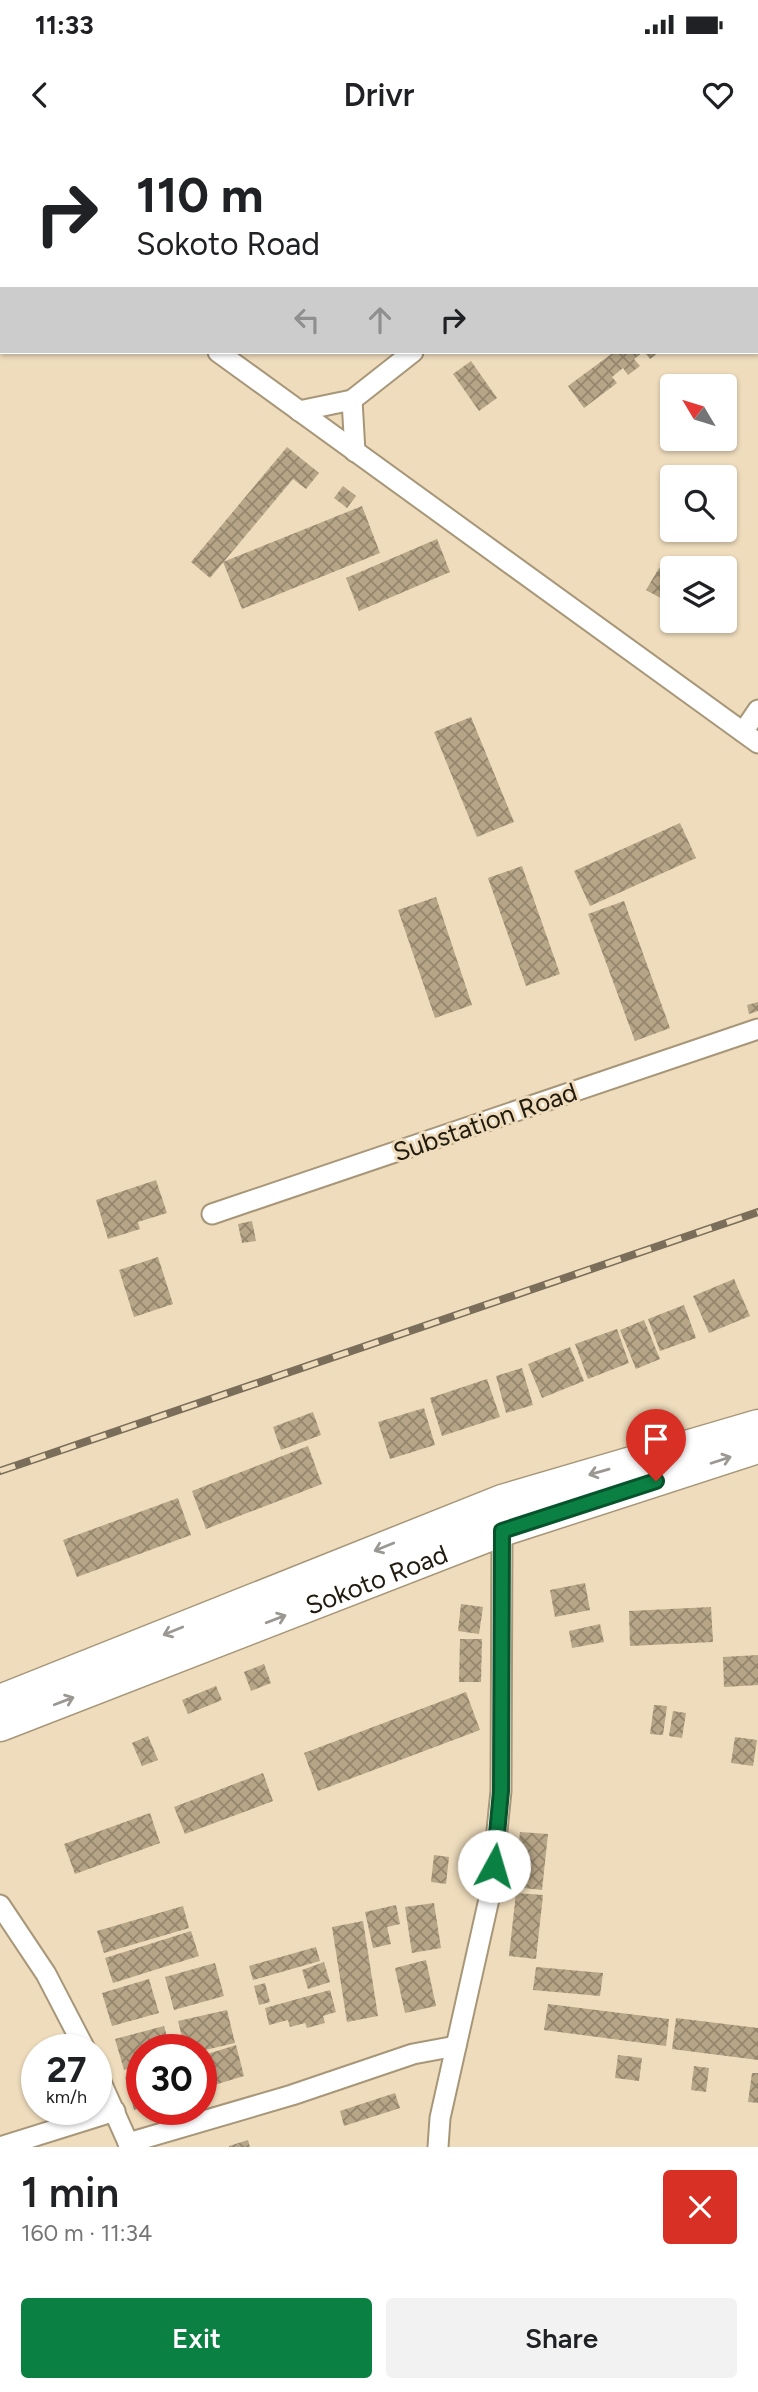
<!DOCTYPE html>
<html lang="en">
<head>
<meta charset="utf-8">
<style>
	:root { --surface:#fff; --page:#f2f2f2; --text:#202124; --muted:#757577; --accent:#0b8043 }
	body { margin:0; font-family:Figtree,sans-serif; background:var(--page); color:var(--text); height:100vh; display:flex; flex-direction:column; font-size:26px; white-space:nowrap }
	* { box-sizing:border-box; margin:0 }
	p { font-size:23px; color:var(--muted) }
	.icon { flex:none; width:38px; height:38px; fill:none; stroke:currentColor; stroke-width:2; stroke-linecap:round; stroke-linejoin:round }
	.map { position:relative; height:2007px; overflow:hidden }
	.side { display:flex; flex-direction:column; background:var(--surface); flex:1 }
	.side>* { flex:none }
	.hud { position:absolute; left:0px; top:0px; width:760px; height:214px; box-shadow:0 2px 5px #0004; background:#fff; color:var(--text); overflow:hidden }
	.needle { width:46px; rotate:308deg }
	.fabs { position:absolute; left:660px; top:234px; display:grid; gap:14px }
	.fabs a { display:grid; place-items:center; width:77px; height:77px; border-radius:7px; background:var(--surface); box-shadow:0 2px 5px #0004; font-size:35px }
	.speed { position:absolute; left:21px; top:1894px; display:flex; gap:14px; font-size:35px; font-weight:700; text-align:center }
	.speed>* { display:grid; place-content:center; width:91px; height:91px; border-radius:50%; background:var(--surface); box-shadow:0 2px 5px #0004; line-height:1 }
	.speed small { font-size:18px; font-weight:400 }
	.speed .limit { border:10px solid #d22; background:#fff; color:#111 }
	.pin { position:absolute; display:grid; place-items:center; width:60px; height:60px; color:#fff; margin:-72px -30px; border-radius:50% 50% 50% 0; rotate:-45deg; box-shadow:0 0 7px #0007 }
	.pin .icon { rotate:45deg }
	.me { position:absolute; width:77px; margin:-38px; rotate:6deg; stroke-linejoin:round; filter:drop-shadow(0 0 5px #0008) }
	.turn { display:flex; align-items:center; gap:24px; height:147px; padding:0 21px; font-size:32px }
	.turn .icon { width:91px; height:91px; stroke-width:2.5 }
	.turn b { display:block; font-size:49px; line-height:60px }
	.lanes { display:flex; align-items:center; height:66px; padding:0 21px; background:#0003; justify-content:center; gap:35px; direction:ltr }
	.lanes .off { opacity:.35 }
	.round { display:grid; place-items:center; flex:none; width:74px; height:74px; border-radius:7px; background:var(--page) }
	.head { display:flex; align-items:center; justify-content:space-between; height:119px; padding:0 21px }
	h1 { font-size:42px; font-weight:600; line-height:52px }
	.button { display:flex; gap:14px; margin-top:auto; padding:14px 21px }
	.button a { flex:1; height:80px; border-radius:7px; background:var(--accent); color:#fff; font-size:28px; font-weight:600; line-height:80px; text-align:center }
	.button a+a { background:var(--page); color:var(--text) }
	.status { display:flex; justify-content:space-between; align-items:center; height:49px; padding:0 35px; background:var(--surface); direction:ltr }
	.status svg { height:19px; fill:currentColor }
	header { display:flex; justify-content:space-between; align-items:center; height:91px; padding:0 21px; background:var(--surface); font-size:32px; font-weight:600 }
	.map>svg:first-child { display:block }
</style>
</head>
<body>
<div class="status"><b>11:33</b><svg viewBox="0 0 49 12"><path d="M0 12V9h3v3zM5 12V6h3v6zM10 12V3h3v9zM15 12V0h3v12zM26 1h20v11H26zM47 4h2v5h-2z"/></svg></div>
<header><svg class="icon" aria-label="back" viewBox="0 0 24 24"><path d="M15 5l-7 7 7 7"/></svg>Drivr<svg class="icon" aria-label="heart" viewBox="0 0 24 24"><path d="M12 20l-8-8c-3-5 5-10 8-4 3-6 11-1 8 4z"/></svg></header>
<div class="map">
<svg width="758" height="2007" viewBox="0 0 758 2007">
	<defs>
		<pattern id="building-cross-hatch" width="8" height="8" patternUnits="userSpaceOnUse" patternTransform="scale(1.75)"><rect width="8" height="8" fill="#b7a587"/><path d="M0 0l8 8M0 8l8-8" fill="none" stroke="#94866d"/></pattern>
	</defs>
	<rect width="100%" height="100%" fill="#eedcbc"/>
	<!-- building -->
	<g fill="url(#building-cross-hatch)">
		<path d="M614,212H643L634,219L640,226L628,235L623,228L612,237L617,243L584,268L568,246Z"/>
		<path d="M644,212H654L656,215L650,219Z"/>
		<path d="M471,221L497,258L479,271L453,234Z"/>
		<path d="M287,307L319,333L306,349L293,339L210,438L191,422Z"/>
		<path d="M343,346L356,356L347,368L334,358Z"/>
		<path d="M362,366L380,413L242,469L223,422Z"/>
		<path d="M437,399L450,432L359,471L346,438Z"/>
		<path d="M659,428L672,435V446L664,460L646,450Z"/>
		<path d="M471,577L514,682L477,697L434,592Z"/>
		<path d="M680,683L696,718L590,766L574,731Z"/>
		<path d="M522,726L560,834L526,846L488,738Z"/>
		<path d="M436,757L472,865L435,878L398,770Z"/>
		<path d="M624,761L670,888L635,901L588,774Z"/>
		<path d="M758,862V871L749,874L747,865Z"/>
		<path d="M156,1040L167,1073L138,1082L140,1089L108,1099L96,1060Z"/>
		<path d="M252,1081L256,1101L242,1103L238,1084Z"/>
		<path d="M158,1117L173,1164L134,1177L119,1130Z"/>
		<path d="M734,1139L750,1176L709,1193L693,1156Z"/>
		<path d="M684,1165L696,1198L660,1211L648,1179Z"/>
		<path d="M644,1180L660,1219L636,1229L620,1190Z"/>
		<path d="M617,1189L629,1223L588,1239L575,1204Z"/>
		<path d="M570,1207L584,1241L542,1258L528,1224Z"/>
		<path d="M522,1228L533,1265L506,1273L496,1236Z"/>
		<path d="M487,1239L500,1277L442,1296L430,1258Z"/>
		<path d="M424,1268L435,1305L390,1319L378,1282Z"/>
		<path d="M313,1272L321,1295L281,1310L273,1287Z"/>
		<path d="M308,1306L322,1344L206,1389L192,1351Z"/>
		<path d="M178,1358L191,1395L77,1437L63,1400Z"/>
		<path d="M585,1443L590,1470L555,1477L550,1450Z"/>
		<path d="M461,1464L483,1467L479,1494L458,1491Z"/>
		<path d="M711,1467L713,1502L630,1506L629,1471Z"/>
		<path d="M600,1484L604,1502L572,1508L569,1491Z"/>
		<path d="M460,1499H482L481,1542H459Z"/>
		<path d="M758,1515V1545L724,1547L723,1517Z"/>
		<path d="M264,1524L271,1543L251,1551L244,1532Z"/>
		<path d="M216,1546L222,1560L188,1574L182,1560Z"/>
		<path d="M466,1552L480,1590L318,1651L304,1613Z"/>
		<path d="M654,1565L667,1566L663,1595L650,1594Z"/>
		<path d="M673,1571L686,1573L682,1598L669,1596Z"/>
		<path d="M148,1596L158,1620L142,1626L132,1603Z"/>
		<path d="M735,1597L757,1600L753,1626L731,1623Z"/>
		<path d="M263,1633L273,1661L185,1694L174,1667Z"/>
		<path d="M150,1673L160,1703L75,1734L64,1704Z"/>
		<path d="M520,1692L548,1694L542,1750L514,1747Z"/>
		<path d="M434,1715L449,1717L446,1744L431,1742Z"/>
		<path d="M516,1753L543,1755L536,1819L509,1816Z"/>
		<path d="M434,1763L441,1808L412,1813L405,1767Z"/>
		<path d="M396,1765L400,1784L387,1787L391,1804L373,1808L365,1772Z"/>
		<path d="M183,1766L189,1788L104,1813L97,1791Z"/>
		<path d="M363,1781L378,1876L347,1882L332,1787Z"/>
		<path d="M191,1791L199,1816L113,1843L105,1818Z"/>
		<path d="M316,1807L320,1821L253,1840L249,1826Z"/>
		<path d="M426,1820L436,1866L405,1873L395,1828Z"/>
		<path d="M324,1822L330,1842L308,1849L302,1830Z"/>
		<path d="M215,1823L224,1856L174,1870L165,1837Z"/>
		<path d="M536,1827L603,1833L600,1856L533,1850Z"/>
		<path d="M149,1839L159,1873L112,1886L102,1853Z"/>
		<path d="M265,1843L270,1862L259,1865L254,1846Z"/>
		<path d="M330,1850L336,1872L323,1876L325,1883L307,1888L305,1883L290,1887L288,1880L269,1885L265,1868Z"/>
		<path d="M548,1864L669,1879L666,1906L544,1890Z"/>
		<path d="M227,1870L235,1903L201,1911L185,1909L178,1881Z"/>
		<path d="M676,1878L758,1888V1920L672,1909Z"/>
		<path d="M164,1886L171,1909H142V1925L124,1930L115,1899Z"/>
		<path d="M236,1905L244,1936L201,1949V1916Z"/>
		<path d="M618,1915L642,1918L639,1941L615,1938Z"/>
		<path d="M694,1926L709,1928L706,1952L691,1950Z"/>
		<path d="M142,1932V1967L134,1970L125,1937Z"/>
		<path d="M752,1933H758V1963L748,1962Z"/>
		<path d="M395,1953L400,1968L344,1986L340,1971Z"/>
		<path d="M248,2000L250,2007H229V2006Z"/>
	</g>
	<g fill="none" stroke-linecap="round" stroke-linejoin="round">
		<!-- minor casing -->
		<g stroke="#a79678" stroke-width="23">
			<g id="minor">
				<path d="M0,55L2,57"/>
				<path d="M218,212L758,603"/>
				<path d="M352,260L355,312"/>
				<path d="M299,271L352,260L413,212"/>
				<path d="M743,592L758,570"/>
				<path d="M212,1074L758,889"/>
				<path d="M0,1765L46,1834L85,1909"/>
				<path d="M96,1931L130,2007"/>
				<path d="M128,2003L292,1955L413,1914L456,1906"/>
				<path d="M0,2007L115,1971"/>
				<path d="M438,2007L440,1978L491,1750L501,1651L502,1391"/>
			</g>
		</g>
		<!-- primary casing -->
		<g stroke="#a79678" stroke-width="33">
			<g id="primary">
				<path d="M0,1560L502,1360L758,1285"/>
				<path id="s1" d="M0,1586L502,1391L758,1308"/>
			</g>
		</g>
		<!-- minor -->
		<use href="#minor" stroke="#fff" stroke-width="19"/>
		<!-- primary -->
		<use href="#primary" stroke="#fff" stroke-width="30"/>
		<!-- rail casing -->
		<g stroke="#7a6e5a" stroke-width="8">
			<path id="rail" d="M0,1331L758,1072"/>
		</g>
		<!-- rail -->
		<use href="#rail" stroke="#eedcbc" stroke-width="5" stroke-dasharray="16" stroke-linecap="butt"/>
	</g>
	<!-- one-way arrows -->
	<defs><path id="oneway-shaft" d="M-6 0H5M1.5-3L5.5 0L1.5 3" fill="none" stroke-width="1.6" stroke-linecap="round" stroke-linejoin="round" transform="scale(1.75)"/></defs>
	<g stroke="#9b9893">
		<use href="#oneway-shaft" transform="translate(721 1320) rotate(-18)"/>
		<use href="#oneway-shaft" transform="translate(599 1332) rotate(164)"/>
		<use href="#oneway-shaft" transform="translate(384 1407) rotate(158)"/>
		<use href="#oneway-shaft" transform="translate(276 1479) rotate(-21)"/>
		<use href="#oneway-shaft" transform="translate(173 1491) rotate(158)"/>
		<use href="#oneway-shaft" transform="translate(64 1561) rotate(-21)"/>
	</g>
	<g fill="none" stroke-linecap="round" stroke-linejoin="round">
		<!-- route casing -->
		<g stroke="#07532c" stroke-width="18">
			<path id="route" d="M494,1726L501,1651L502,1391L656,1341"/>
		</g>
		<!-- route -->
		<use href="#route" stroke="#0b8043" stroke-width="12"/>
	</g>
	<g text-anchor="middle" stroke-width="6" stroke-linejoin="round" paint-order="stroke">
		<!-- street labels -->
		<g font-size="26" fill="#211b0f" stroke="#eedcbc">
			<text transform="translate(485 982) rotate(-19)" y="9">Substation Road</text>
			<text dy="9" stroke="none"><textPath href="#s1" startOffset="404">Sokoto Road</textPath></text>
		</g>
	</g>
</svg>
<div class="fabs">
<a><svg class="needle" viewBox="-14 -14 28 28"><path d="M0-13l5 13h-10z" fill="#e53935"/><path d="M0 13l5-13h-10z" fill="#757577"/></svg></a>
<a><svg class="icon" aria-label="search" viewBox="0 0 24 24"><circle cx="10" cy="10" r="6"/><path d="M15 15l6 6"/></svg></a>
<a><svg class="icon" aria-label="layers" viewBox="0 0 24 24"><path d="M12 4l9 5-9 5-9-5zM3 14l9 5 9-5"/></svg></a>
</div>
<div class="speed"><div>27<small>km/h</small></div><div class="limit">30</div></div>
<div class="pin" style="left:656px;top:1341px;background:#d93025"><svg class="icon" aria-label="arrive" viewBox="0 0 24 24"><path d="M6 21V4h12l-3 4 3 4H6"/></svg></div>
<svg class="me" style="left:494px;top:1726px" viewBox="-20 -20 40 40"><circle r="19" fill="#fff"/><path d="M0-13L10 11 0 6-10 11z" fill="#0b8043"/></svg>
<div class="hud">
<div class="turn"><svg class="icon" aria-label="right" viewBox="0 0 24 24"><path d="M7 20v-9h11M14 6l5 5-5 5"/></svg><div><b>110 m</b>Sokoto Road</div></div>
<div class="lanes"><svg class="icon off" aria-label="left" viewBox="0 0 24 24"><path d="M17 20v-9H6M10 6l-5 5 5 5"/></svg><svg class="icon off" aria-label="ahead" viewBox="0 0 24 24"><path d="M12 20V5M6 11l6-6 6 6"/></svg><svg class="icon" aria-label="right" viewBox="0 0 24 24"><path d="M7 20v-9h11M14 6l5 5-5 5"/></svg></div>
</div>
</div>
<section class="side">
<div class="head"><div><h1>1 min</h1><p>160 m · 11:34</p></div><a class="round" style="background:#d93025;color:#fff"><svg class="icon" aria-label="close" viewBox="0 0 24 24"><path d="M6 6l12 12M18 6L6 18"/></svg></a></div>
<div class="button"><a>Exit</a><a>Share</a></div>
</section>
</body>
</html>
